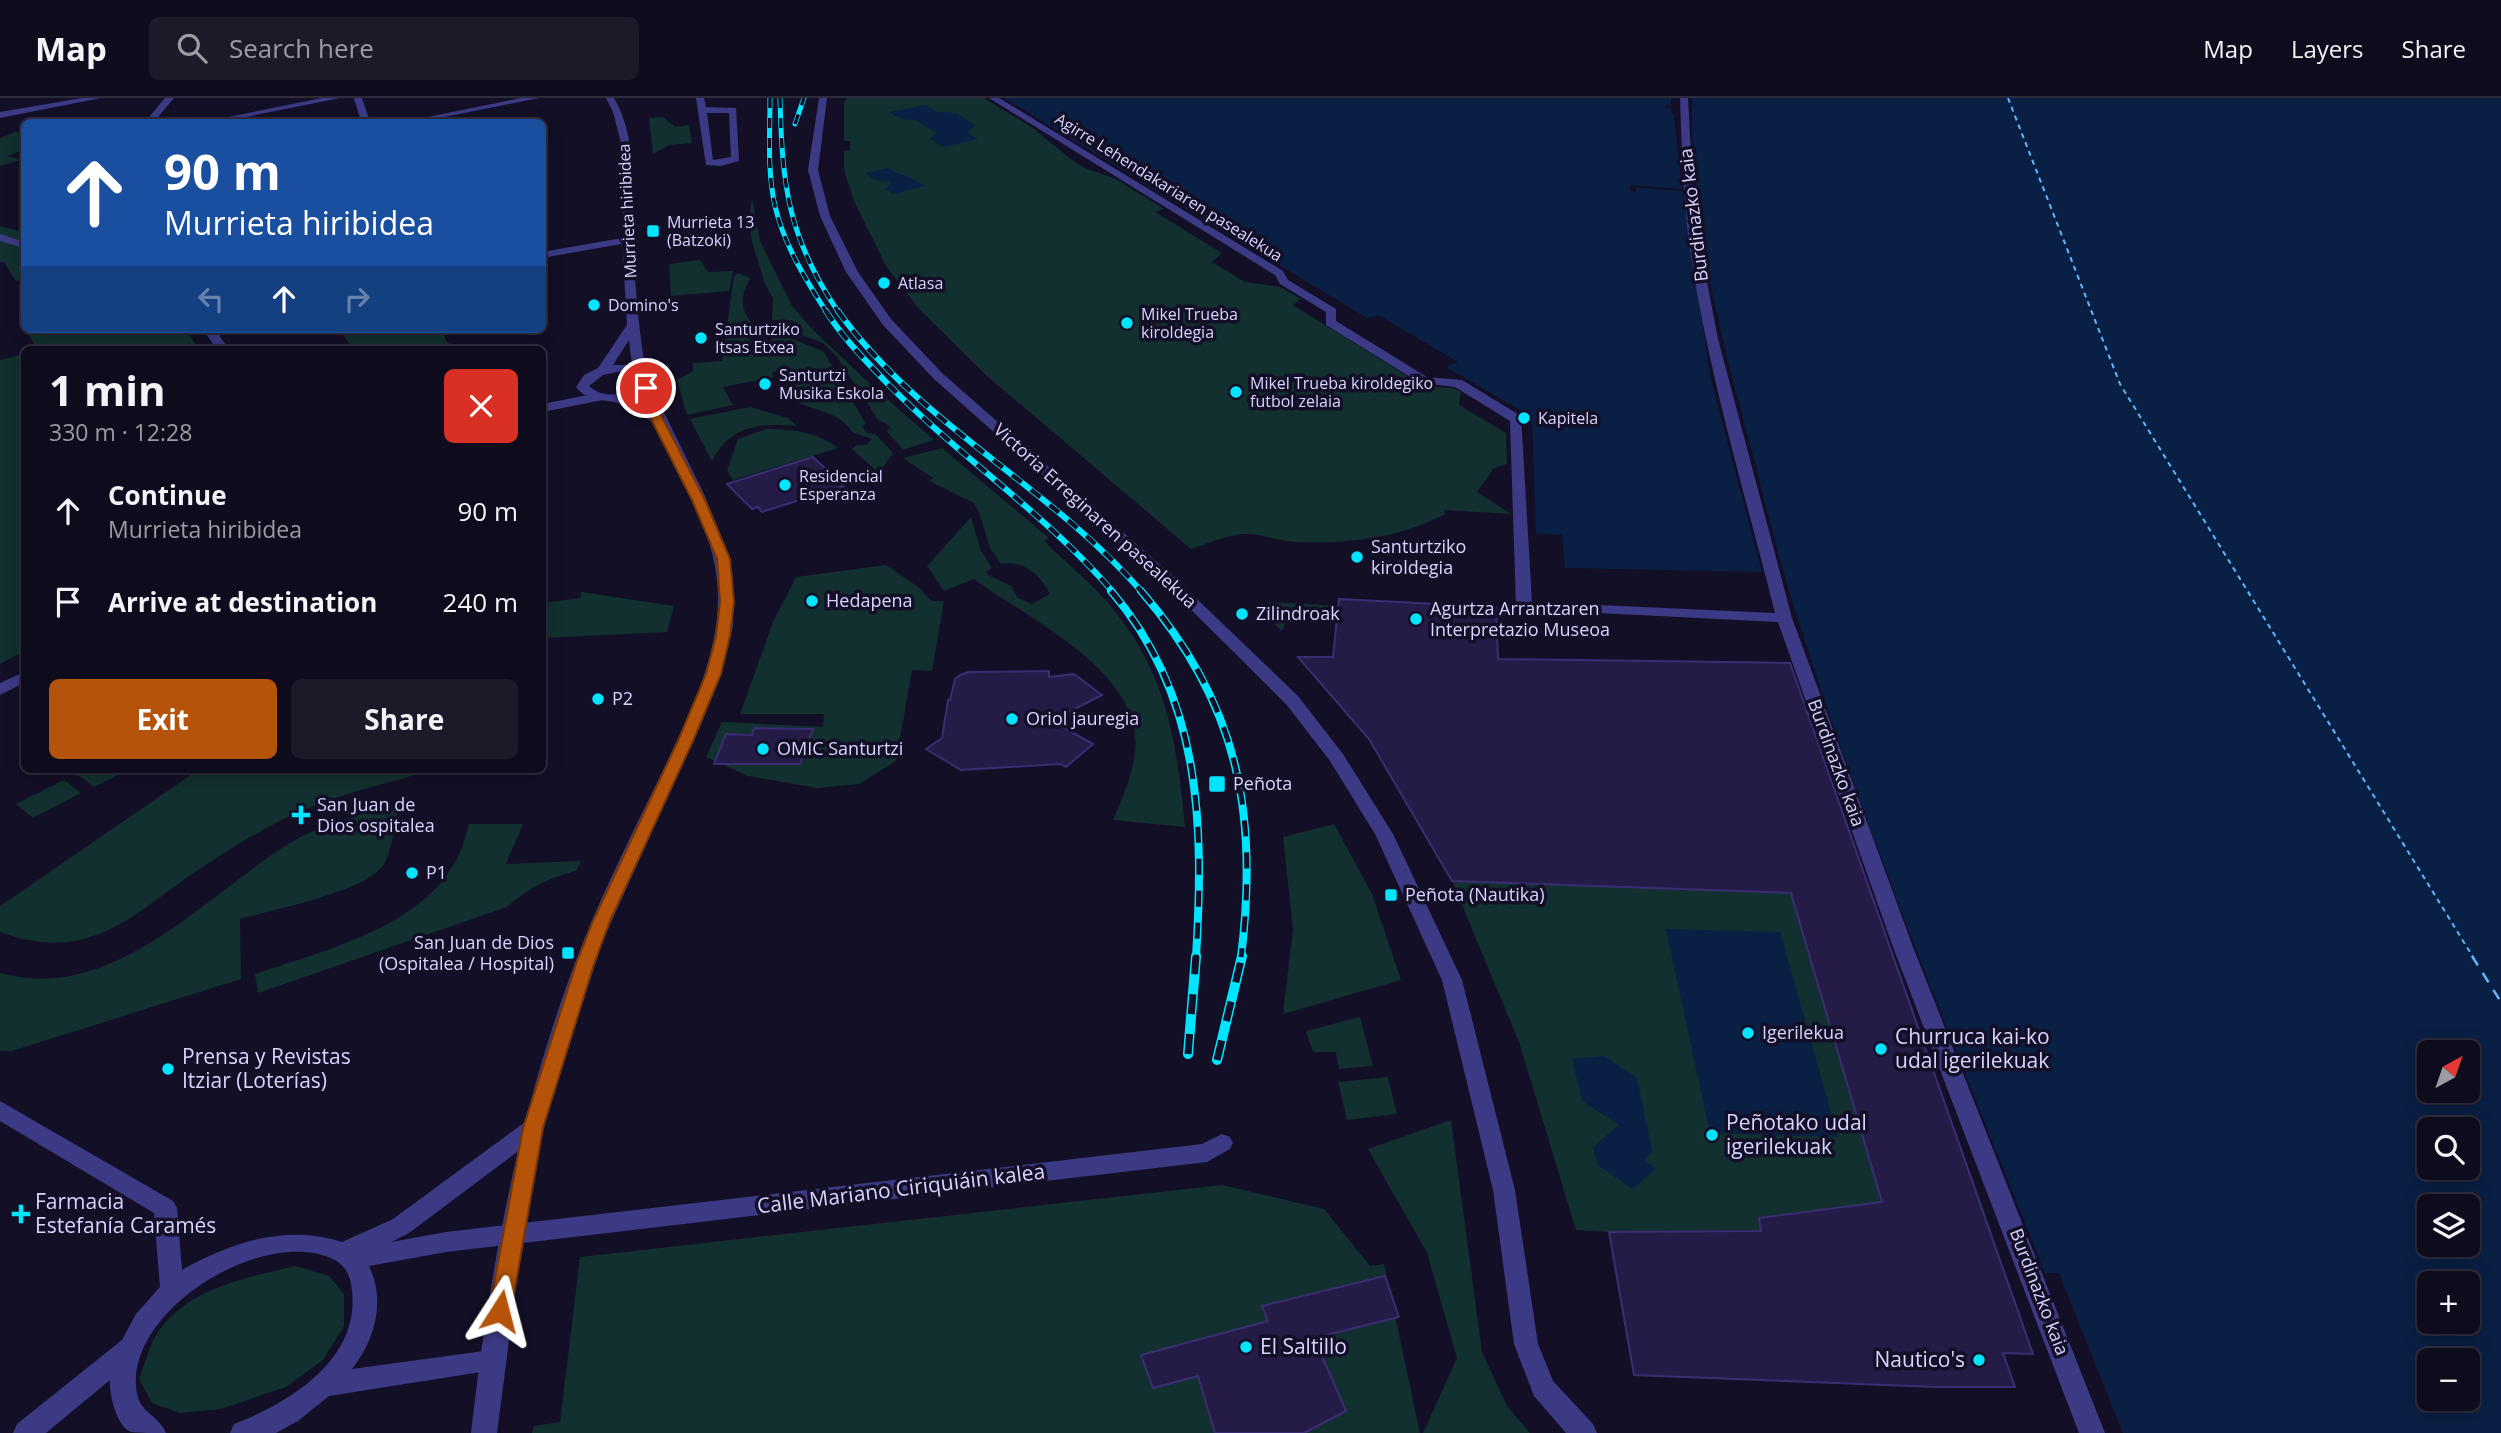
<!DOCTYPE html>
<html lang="en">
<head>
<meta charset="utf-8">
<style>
	:root { --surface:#0e0b1c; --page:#1c1929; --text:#f1f3f6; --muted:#9b9ba3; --line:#2e2b3b; --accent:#b45309 }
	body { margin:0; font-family:"Open Sans",sans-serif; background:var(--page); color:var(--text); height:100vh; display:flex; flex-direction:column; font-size:26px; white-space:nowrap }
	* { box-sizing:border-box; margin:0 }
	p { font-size:23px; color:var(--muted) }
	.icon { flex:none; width:38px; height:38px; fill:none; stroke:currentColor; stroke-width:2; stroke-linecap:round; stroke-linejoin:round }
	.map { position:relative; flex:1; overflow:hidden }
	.drawer { position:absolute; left:21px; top:248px; width:525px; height:427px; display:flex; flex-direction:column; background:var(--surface); border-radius:10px; box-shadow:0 4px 18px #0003,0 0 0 2px var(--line) }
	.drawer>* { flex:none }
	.banner { position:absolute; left:21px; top:21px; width:525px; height:214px; border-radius:10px; box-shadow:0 4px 18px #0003,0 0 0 2px var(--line); background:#1a4fa0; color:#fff; overflow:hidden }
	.needle { width:46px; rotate:40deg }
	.buttons { position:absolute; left:2417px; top:942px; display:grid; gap:14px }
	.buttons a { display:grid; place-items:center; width:63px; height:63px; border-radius:10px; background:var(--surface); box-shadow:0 4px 18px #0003,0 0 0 2px var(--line); font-size:35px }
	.pin { position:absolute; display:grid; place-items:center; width:60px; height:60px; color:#fff; margin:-30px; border:4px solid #fff; border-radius:50%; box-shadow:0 2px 7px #0007 }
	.me { position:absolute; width:77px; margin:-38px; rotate:9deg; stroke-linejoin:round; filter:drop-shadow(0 0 5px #0008) }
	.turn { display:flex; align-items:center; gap:24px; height:147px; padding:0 28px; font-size:32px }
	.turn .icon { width:91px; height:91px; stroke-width:2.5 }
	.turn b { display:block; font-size:49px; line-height:60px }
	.lanes { display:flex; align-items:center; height:66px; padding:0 28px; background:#0003; justify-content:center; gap:35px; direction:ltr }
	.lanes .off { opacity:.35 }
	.round { display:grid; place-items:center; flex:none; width:74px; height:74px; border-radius:10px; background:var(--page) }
	.headline { display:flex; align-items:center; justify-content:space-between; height:119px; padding:0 28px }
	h1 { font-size:42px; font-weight:700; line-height:52px }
	.cta { display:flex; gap:14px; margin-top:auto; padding:14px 28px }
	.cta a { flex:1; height:80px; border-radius:10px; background:var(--accent); color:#fff; font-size:28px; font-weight:700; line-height:80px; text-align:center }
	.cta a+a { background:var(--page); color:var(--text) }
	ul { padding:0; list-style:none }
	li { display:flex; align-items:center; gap:21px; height:91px; padding:0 28px }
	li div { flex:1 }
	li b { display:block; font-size:26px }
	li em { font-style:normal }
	header { display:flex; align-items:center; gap:42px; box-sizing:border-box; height:98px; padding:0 35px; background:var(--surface); border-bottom:2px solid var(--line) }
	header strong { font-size:33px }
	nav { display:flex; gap:38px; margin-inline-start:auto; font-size:24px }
	.search { width:490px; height:63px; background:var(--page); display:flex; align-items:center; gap:18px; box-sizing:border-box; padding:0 24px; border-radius:10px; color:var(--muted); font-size:26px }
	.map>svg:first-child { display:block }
</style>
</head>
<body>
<header>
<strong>Map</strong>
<div class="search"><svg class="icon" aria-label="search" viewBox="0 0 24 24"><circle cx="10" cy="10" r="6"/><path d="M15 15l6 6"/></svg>Search here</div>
<nav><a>Map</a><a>Layers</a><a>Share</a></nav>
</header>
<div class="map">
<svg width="2501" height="1335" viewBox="0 0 2501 1335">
	<rect width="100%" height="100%" fill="#130f26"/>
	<!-- green -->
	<g fill="#12302f" fill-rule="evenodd">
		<path d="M847,0H984L1034,31L1072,62L1087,71L1116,81L1164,111L1155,114L1222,155L1212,164L1245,184L1280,189L1301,201L1293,207L1423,288L1453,290L1461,294L1459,307L1506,335L1507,366L1494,370L1477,394L1511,416L1444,412L1445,416C1399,441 1338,448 1286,443C1273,441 1257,435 1244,436C1227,437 1207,446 1191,451L987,278L920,212L886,168L855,105L844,72V53L850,52V43H844V4Z"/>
		<path d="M663,19L675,29L689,27L692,45L669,47L653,56L649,20Z"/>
		<path d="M15,34L24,35V52L7,58L20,62L0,68V40Z"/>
		<path d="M752,99L760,143L792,208L812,231L869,285L934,342L903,352L887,333L890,329L885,324L879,323L837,259L823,245L791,233L799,228L791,222H772L773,200L765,186L752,143L749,124Z"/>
		<path d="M0,128L24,134V181L16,183L4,164H0Z"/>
		<path d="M700,162L708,174L733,173L729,193L671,198L669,166Z"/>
		<path d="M738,175L750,180C741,200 739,208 752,226L743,234L750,243L767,244L781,236L824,254L866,326L862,329L867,335L875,336L893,355L879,375L852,351L857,347H866L872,341L852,334C836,306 796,316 779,288L798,284L789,271L772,274L774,279L723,289L733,307L687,317L677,282L693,273V265L722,263L734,178Z"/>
		<path d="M25,231H186L199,252H38Z"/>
		<path d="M338,231H442L446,243L459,252H355Z"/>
		<path d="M24,256V553L0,566V262Z"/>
		<path d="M750,309L788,320L797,328C759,325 731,327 712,363L690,321Z"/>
		<path d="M766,331C792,331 817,334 838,350L733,382L727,373L738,341Z"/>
		<path d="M942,350L1049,440L1044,443C1068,467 1097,489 1117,516C1169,583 1177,648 1185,729L1113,722C1122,701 1132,678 1135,655C1145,574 1029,522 974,481L944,493L927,468L971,419L981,453L992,470L986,473L988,477L1011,488L1018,500L1032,506L1050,496C1040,477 1024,462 1001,466L990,450L979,414L974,405L929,383L933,380L903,360Z"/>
		<path d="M886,467L921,491L931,503H944L932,573L912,572L896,663L859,686L817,690L748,678L706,659L722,624L823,629L824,616H740L773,524L796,479Z"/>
		<path d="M581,494L674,508L667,534L543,540V505L581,500Z"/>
		<path d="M1269,504L1338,508V509L1337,513L1290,512L1282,533L1259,511Z"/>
		<path d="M86,672H128L94,689L77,676Z"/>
		<path d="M198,672L425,674C374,689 320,701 274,726C249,739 224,755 201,770C131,817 91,867 0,834V808Z"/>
		<path d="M64,682L81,695L33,720L16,706Z"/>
		<path d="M399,705C395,724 393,747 385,764C372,793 271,812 240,821L241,881L12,953H0V875C110,906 201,802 285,748C319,726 360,717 399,705Z"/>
		<path d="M469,726H523L506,766L581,763L576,773C548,780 529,790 507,809L258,895L255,876C319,854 412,832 451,771C460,758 465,741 469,726Z"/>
		<path d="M1334,726L1372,796L1401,882L1283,916L1293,831L1283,739Z"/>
		<path d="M1452,783L1871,798L1993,1138L1889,1136L1936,1289L1634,1277L1609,1134L1576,1132L1519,944ZM1619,1027L1644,1062L1593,1050Z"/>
		<path d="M1360,919L1373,968L1339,971L1336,954H1313L1306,933Z"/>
		<path d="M1388,979L1397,1016L1347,1022L1338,984Z"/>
		<path d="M1451,1022L1482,1254L1507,1308L1530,1335H1423L1457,1260L1427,1155L1368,1051Z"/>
		<path d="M1222,1087L1324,1111L1370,1168L1384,1166L1420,1335H532L534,1328L560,1324L580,1159Z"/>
		<path d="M295,1168L329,1178L344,1196V1228L323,1262L286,1289L221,1311L180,1315L152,1305L139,1281C145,1266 150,1244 160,1231C194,1188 244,1181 295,1168Z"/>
	</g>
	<!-- water -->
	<g fill="#0a1f44" fill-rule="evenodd">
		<path d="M1004,0H1671V7H1665L1664,9L1671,10V15L1674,17L1682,91L1631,87L1630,93L1635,94L1637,90L1682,93L1711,282L1762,474L1565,470L1562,437L1536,435L1532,319L1446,269L1458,264L1378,217L1367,220L1141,84L1145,82L1137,77L1132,78Z"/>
		<path d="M1692,0H2501V1335H2123L2059,1175H2045C1957,953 1863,731 1792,502C1778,457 1767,411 1755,365C1723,246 1689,124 1692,0ZM2429,954H2468V992H2429ZM2429,1031H2468V1069H2429ZM2429,1108H2468V1146H2429ZM2429,1185H2468V1223H2429ZM2429,1262H2468V1300H2429Z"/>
		<path d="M926,7L937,14L956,15L975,27L968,35L978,41L943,49L930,41L936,35L915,22L901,21L889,14Z"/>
		<path d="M888,70C901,78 913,79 925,88L893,96L885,91L892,84L875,82L865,75Z"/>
		<path d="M1666,831L1780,834L1838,1039L1710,1035Z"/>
		<path d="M1604,958L1637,980L1652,1053L1644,1062L1656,1071L1632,1091L1598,1067L1593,1050L1619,1027L1582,1003L1572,961Z"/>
	</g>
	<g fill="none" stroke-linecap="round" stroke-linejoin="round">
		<!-- ferry-far1 -->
		<path stroke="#62b6ff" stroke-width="2" stroke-dasharray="5 4.5" stroke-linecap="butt" d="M2008,0L2120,286L2473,859"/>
		<!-- ferry -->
		<path stroke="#62b6ff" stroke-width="2.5" stroke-dasharray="11 9" stroke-linecap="butt" d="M2472,858L2501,904"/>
	</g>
	<!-- building -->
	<g fill="#241b47" stroke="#3b2d73" stroke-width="2">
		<path d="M813,359L844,388L762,414L758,409L752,411L727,386Z"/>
		<path d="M1339,501L1496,509L1498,561L1790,565L2033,1256L2003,1255L2015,1289H1936L1634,1277L1609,1134L1761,1133L1759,1120L1882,1104L1791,795L1452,783L1369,641L1298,559H1333Z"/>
		<path d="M1049,573V579L1074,576L1102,597L1051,623L1093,646L1066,669L1061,666L961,672L926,651L942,640L948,602H950L955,581L960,577L968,574Z"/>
		<path d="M754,630L813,631L800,666H714L726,636L752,637Z"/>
		<path d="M1385,1178L1399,1219L1314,1240L1346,1313L1304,1335H1215L1198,1278L1153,1290L1141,1257L1268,1223L1262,1208Z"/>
	</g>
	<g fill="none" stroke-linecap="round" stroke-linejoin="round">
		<!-- pedestrian -->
		<g fill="#3d3a85" fill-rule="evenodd">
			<path d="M989,0H999L1283,173L1288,182L1336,211V223L1427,279L1462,282L1521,318L1532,504L1775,515C1746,399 1710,282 1692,164C1683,110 1682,55 1680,0H1688L1693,92L1703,163L1718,241L1792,520L1913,849L2105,1335H2079L1893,849L1778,524L1519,511L1516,508L1510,323L1455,289L1420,285L1326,227V214L1280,186L1275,177Z"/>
			<path d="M0,136L24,144V150L0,143Z"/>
		</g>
		<!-- minor -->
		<g fill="#3d3a85" fill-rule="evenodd">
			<path d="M82,0H101L0,20V14Z"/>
			<path d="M165,0H174L154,24H145Z"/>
			<path d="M322,0H340L221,24H204Z"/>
			<path d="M354,0H362L370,24H361Z"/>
			<path d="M521,0H539L420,24H403Z"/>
			<path d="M696,0H704L706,9L736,10L739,63L721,68L706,67ZM707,15H729L731,59L713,62Z"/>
			<path d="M819,0H827L818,72L830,118L858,174L891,221L942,275L1174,479L1298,598L1343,656L1393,736L1462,882L1515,1092L1538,1246L1553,1283L1593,1326L1597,1335H1566L1534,1298L1514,1246L1493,1092L1442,882L1375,736L1330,663L1286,606L1164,485L934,281L883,227L846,174L820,118L808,72Z"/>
			<path d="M628,139L633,142L632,144L542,160V154Z"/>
			<path d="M208,231H220L219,237L229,252H217L207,237Z"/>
			<path d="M598,295L604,299L603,302L542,314V306Z"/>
			<path d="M24,574V585L0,597V585Z"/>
			<path d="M0,1003L173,1103L177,1110L182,1172C232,1144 286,1126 342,1144L393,1121L525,1024L533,1021L541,1024L544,1030L541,1036L409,1135L391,1144L446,1134L1202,1046L1222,1036L1230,1039L1233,1045L1230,1051L1207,1064L446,1154L369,1168C386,1203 375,1242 352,1271L491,1252L500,1255L504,1263L500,1271L329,1298L298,1323L276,1335H230L234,1326C289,1305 360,1262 352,1193C351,1180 347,1169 335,1162C267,1127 130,1209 136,1288C138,1317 157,1314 166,1335C156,1335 140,1335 131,1334C116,1328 109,1295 110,1282L46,1335H13L17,1326L122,1242L136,1216L160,1189L154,1115L0,1023Z"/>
		</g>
		<!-- tertiary -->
		<path fill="#3d3a85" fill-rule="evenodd" d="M606,0H614C639,44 632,95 633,144C635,185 638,227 645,268L651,269L660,280L652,290L704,396L727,452L733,480V528L722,571L707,612L604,840L555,988L542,1036L517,1181L497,1335H471C490,1167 521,999 584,842C618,757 664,677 699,592C731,503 721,458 680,375C675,364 665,335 656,327C652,323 620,305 614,304C598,301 587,303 576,289L584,277L598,270L627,227L623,158L622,49L613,14ZM629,242L632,267H613ZM622,273L643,275L647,280C634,297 605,303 589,288L603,277ZM643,297L650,313L629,302Z"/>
		<!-- rail-far3 casing -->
		<g stroke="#00e5ff" stroke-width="5">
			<g id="rail-far3">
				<path d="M770,0C770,36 767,73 775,108C784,147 806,182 827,215"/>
				<path d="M780,0C782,88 788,140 839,215"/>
				<path d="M795,26L804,0"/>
			</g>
		</g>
		<!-- rail-far2 casing -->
		<g stroke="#00e5ff" stroke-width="6">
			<g id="rail-far2">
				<path d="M826,213C842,239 864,261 885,283C957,357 1045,415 1113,494"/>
				<path d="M838,213C920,327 1051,389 1142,494"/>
			</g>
		</g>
		<!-- rail-far1 casing -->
		<g stroke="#00e5ff" stroke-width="8">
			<g id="rail-far1">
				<path d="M1111,493C1202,599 1204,727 1196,859"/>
				<path d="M1141,493C1238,605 1259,715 1241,859"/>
			</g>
		</g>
		<!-- rail casing -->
		<g stroke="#00e5ff" stroke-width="10">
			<g id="rail">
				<path d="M1188,956L1196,858"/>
				<path d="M1217,962L1242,858"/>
			</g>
		</g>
		<!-- rail-far3 -->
		<use href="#rail-far3" stroke="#130f26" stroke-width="3.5" stroke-dasharray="10" stroke-linecap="butt"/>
		<!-- rail-far2 -->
		<use href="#rail-far2" stroke="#130f26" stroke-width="4.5" stroke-dasharray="12" stroke-linecap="butt"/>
		<!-- rail-far1 -->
		<use href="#rail-far1" stroke="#130f26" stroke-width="5" stroke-dasharray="16" stroke-linecap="butt"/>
		<!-- rail -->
		<use href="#rail" stroke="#130f26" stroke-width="7" stroke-dasharray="20" stroke-linecap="butt"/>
	</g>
	<!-- route -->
	<path fill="#b45309" stroke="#753606" stroke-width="2" d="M646,287L651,290L664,323L705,402L730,461L734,504L730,538L721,576L693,643L610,823L594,866L543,1030L511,1213L508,1220L500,1223L492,1220L489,1213L523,1030L576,866L593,823L678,643L706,576L716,538L720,504L717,461L692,402L652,323L640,290Z"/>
	<!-- markers -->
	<g fill="#00e5ff" stroke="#130f26" stroke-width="2.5">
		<rect x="646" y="126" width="14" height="14" rx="3.5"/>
		<circle cx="884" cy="185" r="7"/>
		<circle cx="594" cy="207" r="7"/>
		<circle cx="1127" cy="225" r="7"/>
		<circle cx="701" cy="240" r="7"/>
		<circle cx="765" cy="286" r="7"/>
		<circle cx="1236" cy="294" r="7"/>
		<circle cx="1524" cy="320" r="7"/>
		<circle cx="785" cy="387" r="7"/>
		<circle cx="1357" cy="459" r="7"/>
		<circle cx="812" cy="503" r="7"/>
		<circle cx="1242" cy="516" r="7"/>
		<circle cx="1416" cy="521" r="7"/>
		<circle cx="598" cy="601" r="7"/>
		<circle cx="1012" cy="621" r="7"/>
		<circle cx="763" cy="651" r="7"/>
		<rect x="1208" y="677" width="18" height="18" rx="3.5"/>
		<path d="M297.5 706.5h7v7h7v7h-7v7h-7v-7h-7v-7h7z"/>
		<circle cx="412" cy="775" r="7"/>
		<rect x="1384" y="790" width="14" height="14" rx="3.5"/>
		<rect x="561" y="848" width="14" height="14" rx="3.5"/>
		<circle cx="1748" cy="935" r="7"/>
		<circle cx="1881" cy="951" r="7"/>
		<circle cx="168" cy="971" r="7"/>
		<circle cx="1712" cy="1037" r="7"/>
		<path d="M17.5 1105.5h7v7h7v7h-7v7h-7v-7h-7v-7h7z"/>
		<circle cx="1246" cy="1249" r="7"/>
		<circle cx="1979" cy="1262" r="7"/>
	</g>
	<g text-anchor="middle" stroke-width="7" stroke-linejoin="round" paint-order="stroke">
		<!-- far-street labels -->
		<g font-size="16" fill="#d9d4ff" stroke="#130f26">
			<text transform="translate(1169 89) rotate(32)" y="6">Agirre Lehendakariaren pasealekua</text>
			<text transform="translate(627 113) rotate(-93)" y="6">Murrieta hiribidea</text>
		</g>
		<!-- far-poi labels -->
		<g font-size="16" fill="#d9d4ff" stroke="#130f26" text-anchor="start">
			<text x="667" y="130">Murrieta 13<tspan x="667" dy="18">(Batzoki)</tspan></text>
			<text x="898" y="191">Atlasa</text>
			<text x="608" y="213">Domino's</text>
			<text x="1141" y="222">Mikel Trueba<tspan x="1141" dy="18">kiroldegia</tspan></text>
			<text x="715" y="237">Santurtziko<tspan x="715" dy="18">Itsas Etxea</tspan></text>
			<text x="779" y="283">Santurtzi<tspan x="779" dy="18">Musika Eskola</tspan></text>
			<text x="1250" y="291">Mikel Trueba kiroldegiko<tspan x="1250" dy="18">futbol zelaia</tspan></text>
			<text x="1538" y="326">Kapitela</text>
			<text x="799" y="384">Residencial<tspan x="799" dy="18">Esperanza</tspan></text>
		</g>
		<!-- street labels -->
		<g font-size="18" fill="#d9d4ff" stroke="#130f26">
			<text transform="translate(1694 117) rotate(-97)" y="6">Burdinazko kaia</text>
			<text transform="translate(1095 418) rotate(42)" y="6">Victoria Erreginaren pasealekua</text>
			<text transform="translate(1836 665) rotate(70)" y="6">Burdinazko kaia</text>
			<text transform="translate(2039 1194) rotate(69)" y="6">Burdinazko kaia</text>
		</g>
		<!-- poi labels -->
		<g font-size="18" fill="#d9d4ff" stroke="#130f26" text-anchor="start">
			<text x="1371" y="455">Santurtziko<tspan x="1371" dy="21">kiroldegia</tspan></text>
			<text x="826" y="509">Hedapena</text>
			<text x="1430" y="517">Agurtza Arrantzaren<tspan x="1430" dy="21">Interpretazio Museoa</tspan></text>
			<text x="1256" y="522">Zilindroak</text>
			<text x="612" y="607">P2</text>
			<text x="1026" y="627">Oriol jauregia</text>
			<text x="777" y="657">OMIC Santurtzi</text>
			<text x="1233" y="692">Peñota</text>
			<text x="317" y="713">San Juan de<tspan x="317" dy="21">Dios ospitalea</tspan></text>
			<text x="426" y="781">P1</text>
			<text x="1405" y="803">Peñota (Nautika)</text>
			<text x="554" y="851" text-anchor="end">San Juan de Dios<tspan x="554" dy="21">(Ospitalea / Hospital)</tspan></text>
			<text x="1762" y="941">Igerilekua</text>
		</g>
		<!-- near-poi labels -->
		<g font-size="21" fill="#d9d4ff" stroke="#130f26" text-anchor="start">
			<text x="1895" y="946">Churruca kai-ko<tspan x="1895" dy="24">udal igerilekuak</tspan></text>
			<text x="182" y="966">Prensa y Revistas<tspan x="182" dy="24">Itziar (Loterías)</tspan></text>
			<text x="1726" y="1032">Peñotako udal<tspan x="1726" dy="24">igerilekuak</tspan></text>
			<text x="35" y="1111">Farmacia<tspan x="35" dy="24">Estefanía Caramés</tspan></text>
			<text x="1260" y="1256">El Saltillo</text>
			<text x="1965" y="1269" text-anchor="end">Nautico's</text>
		</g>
		<!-- near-street labels -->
		<g font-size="21" fill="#d9d4ff" stroke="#130f26">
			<text transform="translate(901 1091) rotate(-7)" y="7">Calle Mariano Ciriquiáin kalea</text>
		</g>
	</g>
</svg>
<div class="buttons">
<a><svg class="needle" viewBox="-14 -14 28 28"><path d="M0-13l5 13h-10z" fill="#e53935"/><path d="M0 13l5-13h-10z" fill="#9b9ba3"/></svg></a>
<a><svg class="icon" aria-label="search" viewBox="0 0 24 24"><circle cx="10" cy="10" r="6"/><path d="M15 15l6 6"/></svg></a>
<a><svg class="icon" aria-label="layers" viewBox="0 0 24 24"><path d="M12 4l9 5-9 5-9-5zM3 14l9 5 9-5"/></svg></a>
<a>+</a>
<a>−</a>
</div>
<div class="pin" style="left:646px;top:290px;background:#d93025"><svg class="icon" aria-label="arrive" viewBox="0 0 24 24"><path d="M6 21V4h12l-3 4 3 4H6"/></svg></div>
<svg class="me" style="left:500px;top:1213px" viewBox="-20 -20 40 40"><path d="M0-17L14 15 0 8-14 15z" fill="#b45309" stroke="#fff" stroke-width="4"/></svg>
<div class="banner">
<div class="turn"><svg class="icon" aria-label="ahead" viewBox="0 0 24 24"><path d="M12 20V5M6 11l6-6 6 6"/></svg><div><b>90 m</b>Murrieta hiribidea</div></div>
<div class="lanes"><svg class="icon off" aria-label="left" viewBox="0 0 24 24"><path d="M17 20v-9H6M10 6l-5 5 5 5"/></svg><svg class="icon" aria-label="ahead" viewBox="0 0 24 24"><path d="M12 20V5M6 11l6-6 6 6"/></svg><svg class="icon off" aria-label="right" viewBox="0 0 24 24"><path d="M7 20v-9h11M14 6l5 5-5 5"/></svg></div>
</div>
<section class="drawer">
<div class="headline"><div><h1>1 min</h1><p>330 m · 12:28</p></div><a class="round" style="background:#d93025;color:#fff"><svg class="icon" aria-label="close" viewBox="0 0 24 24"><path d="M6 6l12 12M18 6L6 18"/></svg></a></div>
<ul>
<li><svg class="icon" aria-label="ahead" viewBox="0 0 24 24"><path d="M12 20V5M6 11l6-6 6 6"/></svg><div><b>Continue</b><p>Murrieta hiribidea</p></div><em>90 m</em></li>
<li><svg class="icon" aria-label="arrive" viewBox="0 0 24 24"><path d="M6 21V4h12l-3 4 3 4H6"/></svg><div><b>Arrive at destination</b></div><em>240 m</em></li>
</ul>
<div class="cta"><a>Exit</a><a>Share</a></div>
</section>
</div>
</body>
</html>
